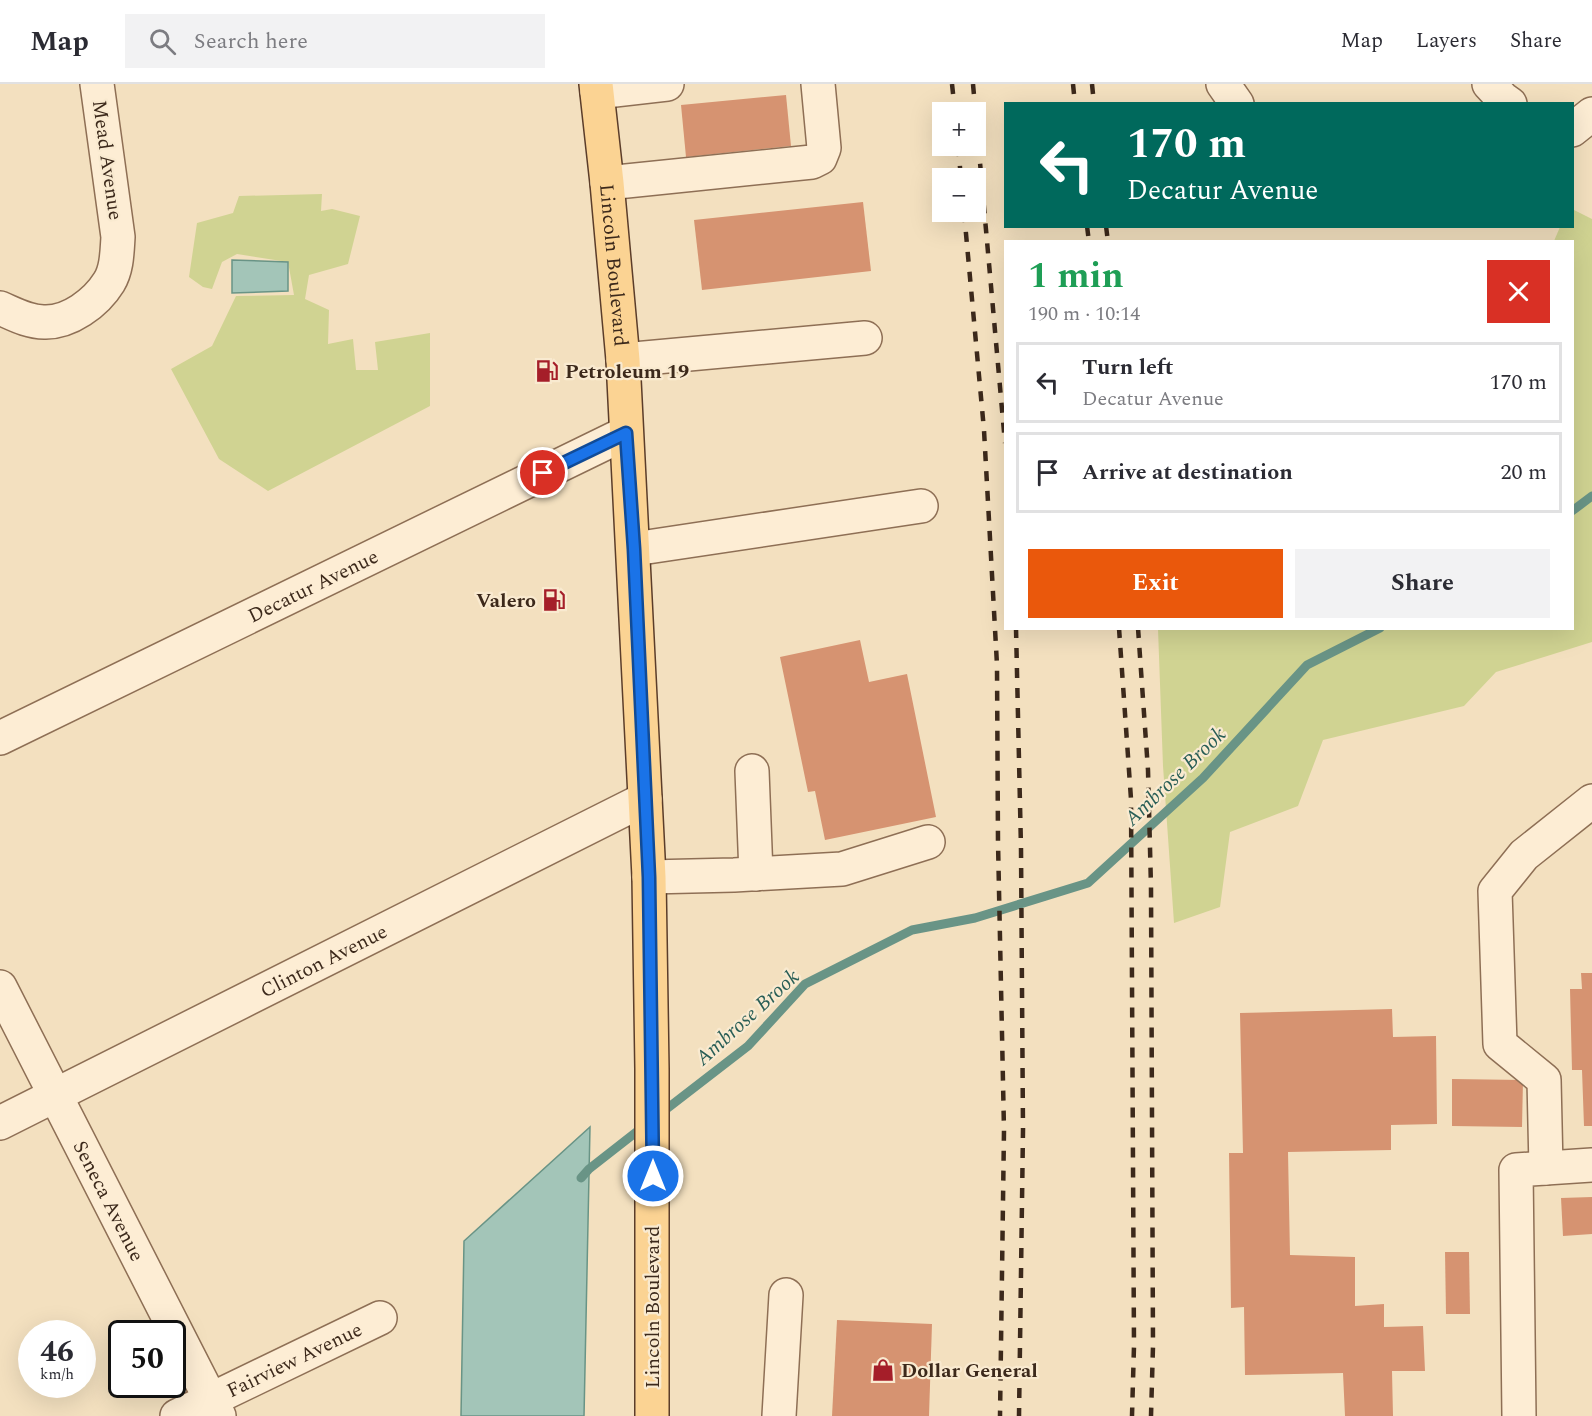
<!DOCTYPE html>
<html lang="en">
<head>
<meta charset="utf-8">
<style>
	:root { --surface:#fff; --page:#f2f2f3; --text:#2b2b33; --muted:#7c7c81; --line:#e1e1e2; --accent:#ea580c }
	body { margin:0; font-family:Spectral,serif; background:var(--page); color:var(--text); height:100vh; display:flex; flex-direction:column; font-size:22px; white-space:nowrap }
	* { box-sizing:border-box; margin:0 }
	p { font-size:20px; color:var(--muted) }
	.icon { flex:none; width:33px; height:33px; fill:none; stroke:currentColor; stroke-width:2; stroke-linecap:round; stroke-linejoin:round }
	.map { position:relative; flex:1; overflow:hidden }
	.details { position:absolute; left:1004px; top:156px; width:570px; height:390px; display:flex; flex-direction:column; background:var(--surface); border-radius:0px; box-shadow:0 6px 24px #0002 }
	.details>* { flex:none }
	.hud { position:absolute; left:1004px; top:18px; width:570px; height:126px; border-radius:0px; box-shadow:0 6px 24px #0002; background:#00695c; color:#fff; overflow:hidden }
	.controls { position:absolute; left:932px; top:18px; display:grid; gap:12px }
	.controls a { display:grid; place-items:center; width:54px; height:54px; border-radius:0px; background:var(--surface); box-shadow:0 6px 24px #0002; font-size:30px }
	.speed { position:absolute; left:18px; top:1236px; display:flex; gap:12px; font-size:30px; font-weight:700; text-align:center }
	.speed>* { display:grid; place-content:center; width:78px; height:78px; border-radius:50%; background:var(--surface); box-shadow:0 6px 24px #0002; line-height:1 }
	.speed small { font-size:15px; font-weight:400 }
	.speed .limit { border:3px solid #111; border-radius:9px; background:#fff; color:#111 }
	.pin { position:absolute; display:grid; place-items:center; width:51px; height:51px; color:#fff; margin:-26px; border:3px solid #fff; border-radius:50%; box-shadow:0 2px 6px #0007 }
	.me { position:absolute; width:66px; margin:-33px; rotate:0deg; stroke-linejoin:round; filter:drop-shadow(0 0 4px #0008) }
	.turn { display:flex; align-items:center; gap:21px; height:126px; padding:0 24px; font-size:27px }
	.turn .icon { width:78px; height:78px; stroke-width:2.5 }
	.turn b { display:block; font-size:42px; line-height:51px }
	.round { display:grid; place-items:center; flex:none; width:63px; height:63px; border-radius:0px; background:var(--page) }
	.head { display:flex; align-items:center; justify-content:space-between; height:102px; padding:0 24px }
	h1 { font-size:36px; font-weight:700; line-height:45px; color:#1e9e55 }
	.button { display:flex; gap:12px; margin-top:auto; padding:12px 24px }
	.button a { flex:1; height:69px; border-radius:0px; background:var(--accent); color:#fff; font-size:24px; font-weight:700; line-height:69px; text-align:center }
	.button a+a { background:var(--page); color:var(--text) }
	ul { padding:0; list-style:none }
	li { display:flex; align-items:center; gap:18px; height:81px; margin:0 12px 9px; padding:0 12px; border:3px solid var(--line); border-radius:0px }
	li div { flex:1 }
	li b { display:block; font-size:22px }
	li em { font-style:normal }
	header { display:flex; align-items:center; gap:36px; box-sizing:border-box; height:84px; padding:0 30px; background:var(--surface); border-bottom:2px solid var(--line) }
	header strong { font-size:28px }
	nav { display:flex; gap:33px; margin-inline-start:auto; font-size:21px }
	.search { width:420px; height:54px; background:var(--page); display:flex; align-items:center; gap:15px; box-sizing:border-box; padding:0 21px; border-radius:0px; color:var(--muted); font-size:22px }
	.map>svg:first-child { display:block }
</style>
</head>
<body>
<header>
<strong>Map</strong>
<div class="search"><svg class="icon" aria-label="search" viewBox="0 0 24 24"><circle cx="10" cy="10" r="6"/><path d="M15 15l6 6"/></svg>Search here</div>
<nav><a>Map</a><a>Layers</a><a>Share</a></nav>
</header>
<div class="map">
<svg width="1592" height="1332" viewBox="0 0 1592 1332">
	<rect width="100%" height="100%" fill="#f3e0bf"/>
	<!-- green -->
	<g fill="#d0d392">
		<path d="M322,110L321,127L332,125L360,132L348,180L309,191L305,215L329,226L328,260L353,255L356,286H378L375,258L430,249V322L268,407L219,375L171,285L212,262L236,212L294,211L288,178L237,170L222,178L212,205L203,203L189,193L197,139L233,129L239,112Z"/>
		<path d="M1572,125L1592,135V558L1496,588L1464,622L1323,656L1298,722L1230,748L1220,823L1174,839L1163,682L1158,545L1572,544V158L1554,157L1560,143L1572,142Z"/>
	</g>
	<!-- water -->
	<g fill="#a3c5b8" stroke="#699486" stroke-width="1.5">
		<path d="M232,176L288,178V207L232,209Z"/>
		<path d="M590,1043L584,1332H461L464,1157Z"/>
	</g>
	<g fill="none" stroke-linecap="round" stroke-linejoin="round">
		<!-- stream -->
		<g stroke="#699486" stroke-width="9">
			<path d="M1572,427L1592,412"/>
			<path d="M660,1030L748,962L805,900L912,846L975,834L1088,799L1203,694L1307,581L1380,544"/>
			<path d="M581,1094L589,1085L644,1042"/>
		</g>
	</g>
	<!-- building -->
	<g fill="#d69371">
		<path d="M786,11L791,62L686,73L681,21Z"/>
		<path d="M863,118L871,187L702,206L694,136Z"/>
		<path d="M860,556L869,598L907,590L936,733L825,756L815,707L808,708L780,573Z"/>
		<path d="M1581,889H1592V1042H1584L1582,986H1572L1570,905H1582Z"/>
		<path d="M1392,925L1393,953L1436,952L1437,1040L1391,1041V1066L1288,1068L1290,1171L1355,1173V1222L1384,1220V1243L1423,1242L1425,1287H1392L1393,1332H1345L1343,1289L1245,1291L1244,1223L1231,1224L1229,1069H1243L1240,929Z"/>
		<path d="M1452,995L1523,996L1522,1043L1452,1042Z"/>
		<path d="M1592,1113V1150L1563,1152L1561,1114Z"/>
		<path d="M1445,1168H1469L1470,1230H1446Z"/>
		<path d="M837,1236L932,1240L929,1332H832Z"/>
	</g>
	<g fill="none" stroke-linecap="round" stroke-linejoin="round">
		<!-- minor casing -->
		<g stroke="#8e6f55" stroke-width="36">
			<g id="minor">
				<path d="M1223,0L1237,20"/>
				<path d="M1489,0L1503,15L1510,20"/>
				<path d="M597,8L667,0"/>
				<path d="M1572,46L1592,30"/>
				<path d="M607,99L812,78L820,74L824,64L818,0"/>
				<path d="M0,224C14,230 28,238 44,238C69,239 96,219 109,198C117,185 117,168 118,153L97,0"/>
				<path d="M623,276L865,254"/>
				<path d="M634,465L921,422"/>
				<path id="s1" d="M0,654L626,349"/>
				<path d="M752,687L756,790"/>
				<path d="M649,793L734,791L842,785L928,758"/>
				<path id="s2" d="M0,903L219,1332"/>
				<path id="s3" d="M0,1039L645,715"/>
				<path d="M1546,1084L1544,996L1500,960L1495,807L1524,771L1592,717"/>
				<path id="s4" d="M177,1332L380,1234"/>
				<path d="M779,1332L786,1211"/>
				<path d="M1519,1332L1516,1086L1592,1081"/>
			</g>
		</g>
		<!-- major casing -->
		<g stroke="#5b3d2a" stroke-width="36">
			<g id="major">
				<path id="s5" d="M596,0L607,99L623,276L649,793L652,985V1332"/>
			</g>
		</g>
		<!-- minor -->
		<use href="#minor" stroke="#fdedd4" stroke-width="33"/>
		<!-- major -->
		<use href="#major" stroke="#fbd393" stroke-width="33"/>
		<!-- rail -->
		<g stroke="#3c291b" stroke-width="4.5" stroke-dasharray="10 10" stroke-linecap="butt">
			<path d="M952,0L955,28"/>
			<path d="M973,0L1005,359"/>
			<path d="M1073,0L1075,20"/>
			<path d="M1092,0L1094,20"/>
			<path d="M958,62L961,94"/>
			<path d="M964,128L984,346L997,581L998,758L1004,1046L1000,1332"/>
			<path d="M1087,142L1089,158"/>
			<path d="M1106,142L1108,158"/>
			<path d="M1016,544L1021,764L1023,1046L1019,1332"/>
			<path d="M1119,544L1131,715L1134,1262L1132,1332"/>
			<path d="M1138,544L1148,686L1151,803L1153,1262L1151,1332"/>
		</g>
	</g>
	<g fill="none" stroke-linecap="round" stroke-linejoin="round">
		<!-- route casing -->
		<g stroke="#114b97" stroke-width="15">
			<path id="route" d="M543,389L626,349L634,465L649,793L653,1092"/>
		</g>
		<!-- route -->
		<use href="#route" stroke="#1a73e8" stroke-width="10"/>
	</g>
	<!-- icons -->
	<defs>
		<g id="fuel-bare" transform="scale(1.8)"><path d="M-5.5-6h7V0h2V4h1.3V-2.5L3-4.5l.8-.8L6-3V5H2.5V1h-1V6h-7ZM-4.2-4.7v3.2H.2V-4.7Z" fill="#a51e29" stroke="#f9ead0" stroke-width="2.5" paint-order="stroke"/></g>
		<g id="shop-bare" transform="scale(1.8)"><path d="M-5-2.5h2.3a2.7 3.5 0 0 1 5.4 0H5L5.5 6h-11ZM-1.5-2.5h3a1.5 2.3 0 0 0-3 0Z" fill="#a51e29" stroke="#f9ead0" stroke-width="2.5" paint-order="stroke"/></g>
	</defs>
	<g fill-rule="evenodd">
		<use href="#fuel-bare" x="547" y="287"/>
		<use href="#fuel-bare" x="554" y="516"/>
		<use href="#shop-bare" x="883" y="1286"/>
	</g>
	<g text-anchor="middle" stroke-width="4.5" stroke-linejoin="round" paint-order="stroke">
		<!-- street labels -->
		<g font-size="20" fill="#3c291b" stroke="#f9ead0">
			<text transform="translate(108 76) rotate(82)" y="7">Mead Avenue</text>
			<text dy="7" stroke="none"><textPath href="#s5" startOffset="182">Lincoln Boulevard</textPath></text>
			<text dy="7" stroke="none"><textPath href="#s1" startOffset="348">Decatur Avenue</textPath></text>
			<text dy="7" stroke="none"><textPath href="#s3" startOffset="362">Clinton Avenue</textPath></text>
			<text dy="7" stroke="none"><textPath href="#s2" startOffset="240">Seneca Avenue</textPath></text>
			<text transform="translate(652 1223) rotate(-90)" y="7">Lincoln Boulevard</text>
			<text dy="7" stroke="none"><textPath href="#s4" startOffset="130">Fairview Avenue</textPath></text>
		</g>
		<!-- poi labels -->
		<g font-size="20" font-weight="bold" fill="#3c291b" stroke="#f9ead0" text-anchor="start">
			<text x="565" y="294">Petroleum 19</text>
			<text x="536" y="523" text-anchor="end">Valero</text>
			<text x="901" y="1293">Dollar General</text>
		</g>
		<!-- water labels -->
		<g font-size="21" font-style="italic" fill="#295e56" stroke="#f9ead0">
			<text transform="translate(1175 692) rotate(-44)" y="7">Ambrose Brook</text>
			<text transform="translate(747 933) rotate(-42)" y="7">Ambrose Brook</text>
		</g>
	</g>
</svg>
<div class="controls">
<a>+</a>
<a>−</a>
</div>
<div class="speed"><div>46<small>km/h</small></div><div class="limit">50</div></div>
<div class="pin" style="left:543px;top:389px;background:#d93025"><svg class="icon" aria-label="arrive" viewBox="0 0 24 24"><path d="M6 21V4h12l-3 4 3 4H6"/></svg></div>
<svg class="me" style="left:653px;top:1092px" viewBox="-20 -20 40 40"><circle r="17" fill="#1a73e8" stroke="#fff" stroke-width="3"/><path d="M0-11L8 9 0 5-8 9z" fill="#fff"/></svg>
<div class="hud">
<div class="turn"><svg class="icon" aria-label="left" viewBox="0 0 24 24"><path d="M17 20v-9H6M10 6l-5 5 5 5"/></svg><div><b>170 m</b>Decatur Avenue</div></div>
</div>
<section class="details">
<div class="head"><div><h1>1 min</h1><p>190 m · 10:14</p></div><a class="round" style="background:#d93025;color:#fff"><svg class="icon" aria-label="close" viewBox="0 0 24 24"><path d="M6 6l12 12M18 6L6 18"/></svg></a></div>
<ul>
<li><svg class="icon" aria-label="left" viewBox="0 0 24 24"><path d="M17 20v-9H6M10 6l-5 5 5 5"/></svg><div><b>Turn left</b><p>Decatur Avenue</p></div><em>170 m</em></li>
<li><svg class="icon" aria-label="arrive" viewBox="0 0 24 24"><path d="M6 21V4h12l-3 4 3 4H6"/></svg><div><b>Arrive at destination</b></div><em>20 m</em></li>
</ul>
<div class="button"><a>Exit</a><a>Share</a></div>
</section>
</div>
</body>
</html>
